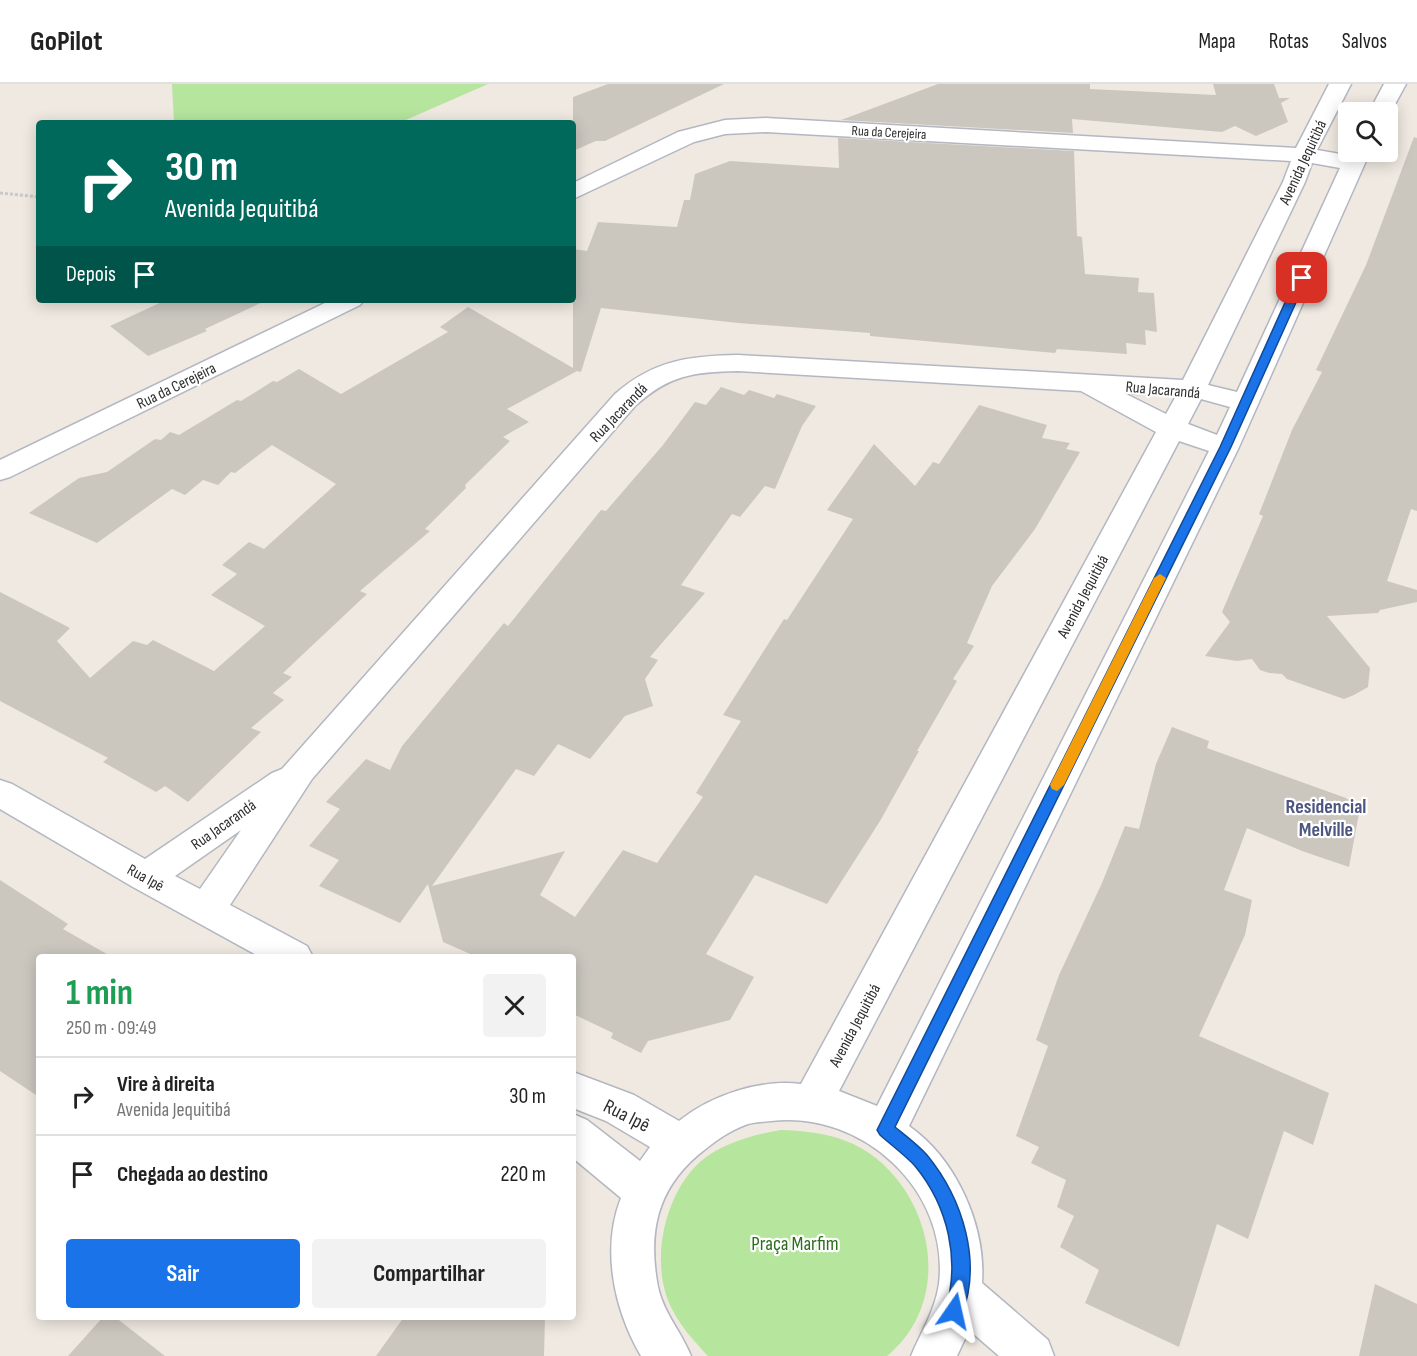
<!DOCTYPE html>
<html lang="pt">
<head>
<meta charset="utf-8">
<style>
	:root { --surface:#fff; --page:#f2f2f2; --text:#222; --muted:#767676; --line:#e0e0e0; --accent:#1a73e8 }
	body { margin:0; font-family:"Sofia Sans Condensed",sans-serif; background:var(--page); color:var(--text); height:100vh; display:flex; flex-direction:column; font-size:22px; white-space:nowrap }
	* { box-sizing:border-box; margin:0 }
	p { font-size:20px; color:var(--muted) }
	.icon { flex:none; width:33px; height:33px; fill:none; stroke:currentColor; stroke-width:2; stroke-linecap:round; stroke-linejoin:round }
	.map { position:relative; flex:1; overflow:hidden }
	.side { position:absolute; left:36px; top:870px; width:540px; height:366px; display:flex; flex-direction:column; background:var(--surface); border-radius:6px; box-shadow:0 3px 15px #0003 }
	.side>* { flex:none }
	.banner { position:absolute; left:36px; top:36px; width:540px; height:183px; border-radius:6px; box-shadow:0 3px 15px #0003; background:#00695c; color:#fff; overflow:hidden }
	.tools { position:absolute; left:1338px; top:18px; display:grid; gap:12px }
	.tools a { display:grid; place-items:center; width:60px; height:60px; border-radius:6px; background:var(--surface); box-shadow:0 3px 15px #0003; font-size:30px }
	.pin { position:absolute; display:grid; place-items:center; width:51px; height:51px; color:#fff; margin:-26px; border-radius:12px; box-shadow:0 3px 9px #0006 }
	.me { position:absolute; width:66px; margin:-33px; rotate:11deg; stroke-linejoin:round; filter:drop-shadow(0 0 4px #0008) }
	.turn { display:flex; align-items:center; gap:21px; height:126px; padding:0 30px; font-size:27px }
	.turn .icon { width:78px; height:78px; stroke-width:2.5 }
	.turn b { display:block; font-size:42px; line-height:51px }
	.then { display:flex; align-items:center; height:57px; padding:0 30px; background:#0003; gap:12px; font-size:22px }
	.round { display:grid; place-items:center; flex:none; width:63px; height:63px; border-radius:6px; background:var(--page) }
	.summary { display:flex; align-items:center; justify-content:space-between; height:102px; padding:0 30px }
	h1 { font-size:36px; font-weight:700; line-height:45px; color:#1e9e55 }
	.action { display:flex; gap:12px; margin-top:auto; padding:12px 30px }
	.action a { flex:1; height:69px; border-radius:6px; background:var(--accent); color:#fff; font-size:24px; font-weight:700; line-height:69px; text-align:center }
	.action a+a { background:var(--page); color:var(--text) }
	ul { padding:0; list-style:none }
	li { display:flex; align-items:center; gap:18px; height:78px; padding:0 30px; border-top:2px solid var(--line) }
	li div { flex:1 }
	li b { display:block; font-size:22px }
	li em { font-style:normal }
	header { display:flex; align-items:center; gap:36px; box-sizing:border-box; height:84px; padding:0 30px; background:var(--surface); border-bottom:2px solid var(--line) }
	header strong { font-size:28px }
	nav { display:flex; gap:33px; margin-inline-start:auto; font-size:21px }
	.map>svg:first-child { display:block }
</style>
</head>
<body>
<header>
<strong>GoPilot</strong>
<nav><a>Mapa</a><a>Rotas</a><a>Salvos</a></nav>
</header>
<div class="map">
<svg width="1417" height="1272" viewBox="0 0 1417 1272">
	<rect width="100%" height="100%" fill="#efe9e1"/>
	<!-- green -->
	<g fill="#b6e59e">
		<path d="M172,0H488L399,39H174Z"/>
		<path d="M781,1046C812,1047 843,1051 869,1069C935,1115 953,1218 887,1272H708C694,1257 681,1243 672,1225C647,1178 666,1097 712,1069C734,1056 756,1050 781,1046Z"/>
	</g>
	<!-- building -->
	<g fill="#cbc7bf">
		<path d="M608,0H724L605,57H596L573,67V13Z"/>
		<path d="M938,0H1090V5L1216,11L1213,0H1274L1279,14H1290L1281,19L1288,38L1256,52L1235,42L1222,48L1072,35L1073,49L841,36Z"/>
		<path d="M1414,53L1417,54V427L1411,425L1387,497L1417,506V518L1380,526L1378,529L1327,532L1370,584L1368,603L1354,611L1344,615L1287,595L1282,590L1269,589L1260,586L1252,575L1237,577L1205,572L1230,538L1222,528L1263,432L1259,430L1292,346L1322,288L1316,286L1366,181Z"/>
		<path d="M838,54L1074,67L1077,152L1082,153L1085,190L1139,194L1138,208L1154,209L1157,248L1145,246L1146,261L1126,259L1127,270L1057,265L1055,269L870,252V249L738,239L601,224L581,288L577,287L507,325L529,338L503,353L510,357L465,401L466,404L425,445L430,447L360,507L367,510L283,589L292,593L273,609L284,616L251,644L261,648L188,718L165,702L156,708L103,678L108,674L0,617V508L70,544L57,557L90,594L133,557L147,561L153,556L214,587L265,542L211,511L237,490L222,481L249,458L264,465L336,400L272,361L235,389L231,388L218,401L203,396L185,411L172,405L97,459L29,429L79,394L107,388L155,355L161,356L170,348L179,351L237,316L241,317L273,297L277,298L299,285L341,310L448,248L440,243L468,223L573,284V165L587,167L598,138L677,143L684,116H690L695,90L730,77L839,84Z"/>
		<path d="M166,216H267L205,245L207,247L148,272L110,242Z"/>
		<path d="M721,303L744,311L749,306L774,314L777,310L816,322L802,342L775,405L765,402L740,433L732,430L681,501L705,509L650,573L658,576L645,595L653,622L625,632L590,675L558,660L534,692L516,685L432,802L565,767L540,811L575,833L623,766L657,779L703,713L696,709L741,637L723,631L784,535L787,536L853,435L827,426L874,360L915,402L933,378L939,380L979,321L1047,341L1042,354L1070,359L1066,365L1080,368L1035,445L992,502L967,559L974,562L953,595L957,597L917,667H919L880,737L827,820L755,791L706,870L754,893L730,936L648,957L641,969L611,954L613,949L573,930V873H477L443,858L428,800L400,839L319,802L339,776L309,762L340,725L326,718L366,675L390,686L402,662L504,539L508,542L601,426L606,427L663,361L695,318L706,321Z"/>
		<path d="M1172,643L1209,657L1207,664L1346,714L1360,724L1349,783L1302,767L1247,744L1224,806L1252,816L1245,851L1199,952L1329,1009L1313,1061L1284,1047L1248,1155L1217,1140L1179,1263L1085,1219L1099,1186L1060,1163L1074,1132L1057,1123L1066,1096L1031,1079L1039,1063L1016,1052L1048,962L1036,956L1059,891L1102,799L1125,742L1139,745L1156,680Z"/>
		<path d="M0,796L68,840L63,845L112,873H39V1013L0,987Z"/>
		<path d="M1375,1200L1417,1220V1272H1359Z"/>
		<path d="M103,1233H115L165,1272H68Z"/>
		<path d="M404,1233H545L544,1272H376Z"/>
	</g>
	<g fill="none" stroke-linecap="round" stroke-linejoin="round">
		<!-- street casing -->
		<g stroke="#b4b7c1" stroke-width="3">
			<g id="street">
				<path d="M1329,0H1351L1317,66L1346,71L1348,67L1370,68L1239,363L909,1042C956,1075 986,1141 982,1199L1048,1256L1054,1272H999L969,1246L957,1272H911C921,1248 935,1227 939,1200C950,1106 862,1026 771,1037C763,1038 755,1038 748,1040C728,1047 714,1058 698,1071C656,1107 648,1150 658,1203C664,1230 681,1247 691,1272H641C614,1226 601,1165 621,1114L573,1074V1030L587,1036L640,1077L650,1063L606,1037L573,1024V988L634,1011L679,1037C711,1011 760,995 801,1000L1156,348L1081,307L738,287C693,288 669,291 635,322L312,695L230,821L307,862L313,873H260L133,803L0,725V696L12,700L145,775L272,689L282,685L615,310C654,276 689,272 738,271L1183,296L1283,98L1291,77L766,48L725,50L694,58L573,115V99L678,48L725,36L766,34L1296,64ZM1312,79L1340,84L1237,308L1208,301L1305,98ZM1124,309L1176,312L1166,330ZM1201,315L1230,323L1217,351L1188,340ZM1179,357L1209,367L877,1022L839,1007ZM241,746L200,805L175,792Z"/>
				<path d="M1384,0H1406L1388,33V28H1369Z"/>
				<path d="M331,216H364L360,221L10,393L0,396V376Z"/>
			</g>
		</g>
		<!-- path -->
		<path stroke="#c9c9c9" stroke-width="3" stroke-dasharray="3 2" stroke-linecap="butt" d="M0,109L39,113"/>
		<!-- street -->
		<use href="#street" fill="#fff" fill-rule="evenodd"/>
	</g>
	<!-- route -->
	<path fill="#1a73e8" stroke="#114b97" stroke-width="1.5" d="M1302,191L1307,194L1231,363L895,1043C906,1052 918,1061 927,1071C963,1115 983,1179 961,1233L954,1236L948,1233L945,1227C961,1177 948,1122 915,1082C905,1071 891,1061 880,1051L877,1046L1220,363L1296,194Z"/>
	<!-- slow -->
	<path fill="#f59e0b" d="M1160,490L1166,494L1064,701L1057,707L1052,705L1050,701L1154,494Z"/>
	<g text-anchor="middle" stroke-width="4.5" stroke-linejoin="round" paint-order="stroke">
		<!-- far-street labels -->
		<g font-size="14" fill="#2e2e2e" stroke="#fff">
			<text transform="translate(889 48) rotate(3)" y="5">Rua da Cerejeira</text>
		</g>
		<!-- street labels -->
		<g font-size="16" fill="#2e2e2e" stroke="#fff">
			<text transform="translate(1302 78) rotate(-65)" y="6">Avenida Jequitibá</text>
			<text transform="translate(176 301) rotate(-26)" y="6">Rua da Cerejeira</text>
			<text transform="translate(1163 305) rotate(5)" y="6">Rua Jacarandá</text>
			<text transform="translate(618 328) rotate(-46)" y="6">Rua Jacarandá</text>
			<text transform="translate(1082 512) rotate(-62)" y="6">Avenida Jequitibá</text>
			<text transform="translate(223 740) rotate(-35)" y="6">Rua Jacarandá</text>
			<text transform="translate(146 793) rotate(29)" y="6">Rua Ipê</text>
			<text transform="translate(854 941) rotate(-62)" y="6">Avenida Jequitibá</text>
		</g>
		<!-- quarter labels -->
		<g font-size="20" font-weight="bold" fill="#4d5680" stroke="#fff">
			<text x="1326" y="729">Residencial<tspan x="1326" dy="23">Melville</tspan></text>
		</g>
		<!-- near-street labels -->
		<g font-size="20" fill="#2e2e2e" stroke="#fff">
			<text transform="translate(627 1031) rotate(27)" y="7">Rua Ipê</text>
		</g>
		<!-- near-park labels -->
		<g font-size="20" fill="#2c6e1b" stroke="#fff">
			<text x="795" y="1166">Praça Marfim</text>
		</g>
	</g>
</svg>
<div class="tools">
<a><svg class="icon" aria-label="search" viewBox="0 0 24 24"><circle cx="10" cy="10" r="6"/><path d="M15 15l6 6"/></svg></a>
</div>
<div class="pin" style="left:1302px;top:194px;background:#d93025"><svg class="icon" aria-label="arrive" viewBox="0 0 24 24"><path d="M6 21V4h12l-3 4 3 4H6"/></svg></div>
<svg class="me" style="left:954px;top:1227px" viewBox="-20 -20 40 40"><path d="M0-17L14 15 0 8-14 15z" fill="#1a73e8" stroke="#fff" stroke-width="4"/></svg>
<div class="banner">
<div class="turn"><svg class="icon" aria-label="right" viewBox="0 0 24 24"><path d="M7 20v-9h11M14 6l5 5-5 5"/></svg><div><b>30 m</b>Avenida Jequitibá</div></div>
<div class="then">Depois<svg class="icon" aria-label="arrive" viewBox="0 0 24 24"><path d="M6 21V4h12l-3 4 3 4H6"/></svg></div>
</div>
<section class="side">
<div class="summary"><div><h1>1 min</h1><p>250 m · 09:49</p></div><a class="round"><svg class="icon" aria-label="close" viewBox="0 0 24 24"><path d="M6 6l12 12M18 6L6 18"/></svg></a></div>
<ul>
<li><svg class="icon" aria-label="right" viewBox="0 0 24 24"><path d="M7 20v-9h11M14 6l5 5-5 5"/></svg><div><b>Vire à direita</b><p>Avenida Jequitibá</p></div><em>30 m</em></li>
<li><svg class="icon" aria-label="arrive" viewBox="0 0 24 24"><path d="M6 21V4h12l-3 4 3 4H6"/></svg><div><b>Chegada ao destino</b></div><em>220 m</em></li>
</ul>
<div class="action"><a>Sair</a><a>Compartilhar</a></div>
</section>
</div>
</body>
</html>
